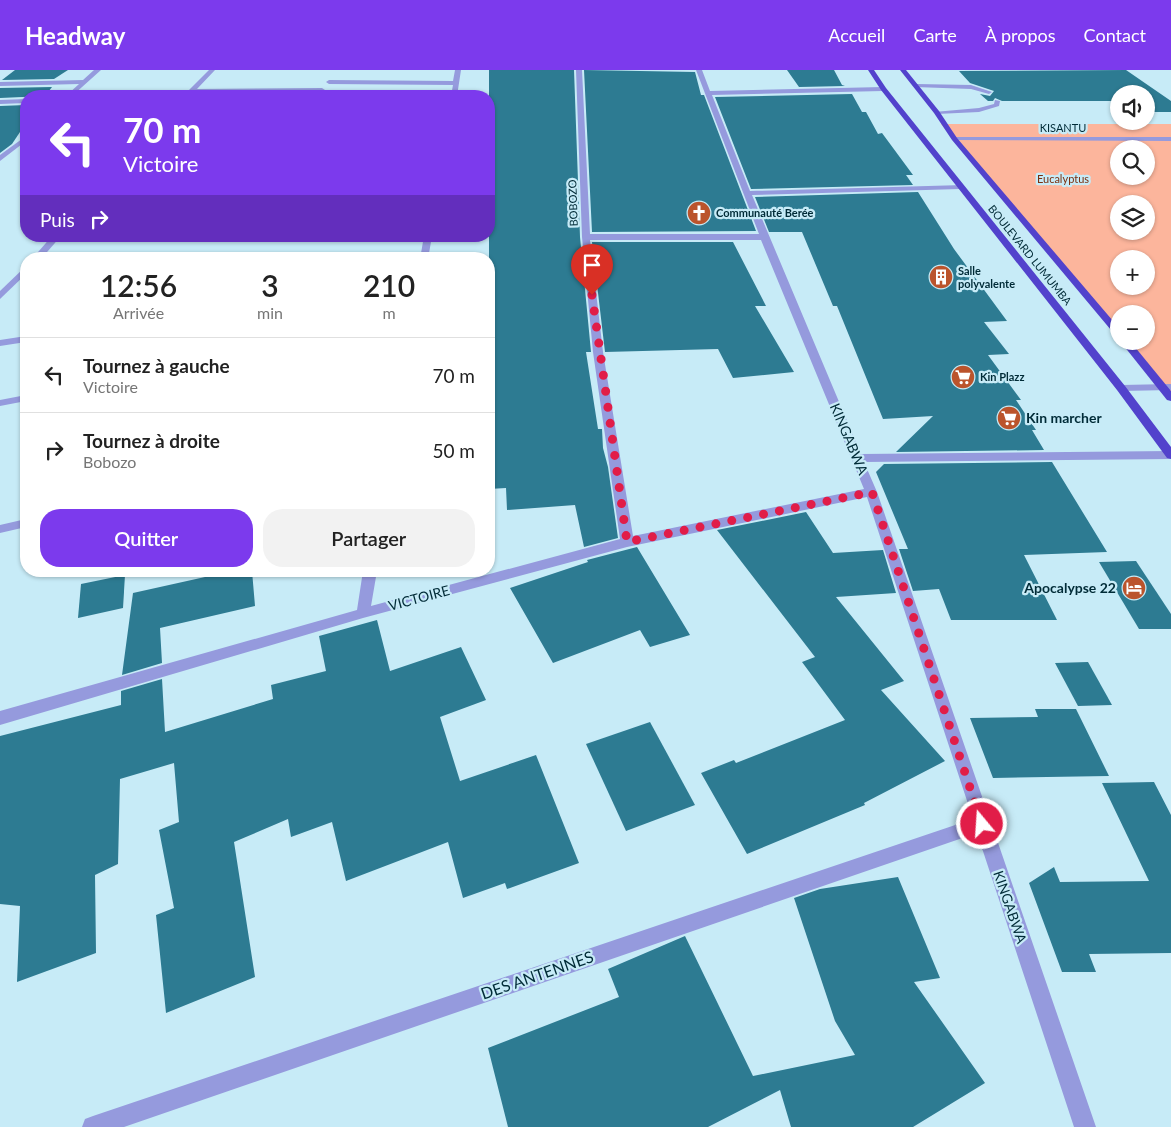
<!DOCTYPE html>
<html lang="fr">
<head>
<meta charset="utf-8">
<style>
	:root { --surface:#fff; --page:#f2f2f2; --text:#222; --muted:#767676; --line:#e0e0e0; --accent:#7c3aed }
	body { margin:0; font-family:Lato,sans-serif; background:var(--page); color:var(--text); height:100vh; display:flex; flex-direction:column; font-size:19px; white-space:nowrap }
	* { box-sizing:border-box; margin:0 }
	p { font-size:16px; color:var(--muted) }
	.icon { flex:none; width:28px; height:28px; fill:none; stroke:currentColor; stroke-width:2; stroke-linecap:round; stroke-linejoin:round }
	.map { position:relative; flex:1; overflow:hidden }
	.panel { position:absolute; left:20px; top:182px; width:475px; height:325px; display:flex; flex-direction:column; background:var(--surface); border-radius:20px; box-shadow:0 1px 4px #0004 }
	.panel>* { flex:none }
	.guide { position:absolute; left:20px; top:20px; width:475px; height:152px; border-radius:20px; box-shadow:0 1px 4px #0004; background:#7c3aed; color:#fff; overflow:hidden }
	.controls { position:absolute; left:1110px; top:15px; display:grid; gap:10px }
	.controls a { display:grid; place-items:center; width:45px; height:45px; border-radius:50%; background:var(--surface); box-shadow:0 1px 4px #0004; font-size:25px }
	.pin { position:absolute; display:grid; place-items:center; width:42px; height:42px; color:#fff; margin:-51px -21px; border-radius:50% 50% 50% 0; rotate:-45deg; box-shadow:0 0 5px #0007 }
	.pin .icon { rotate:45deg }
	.me { position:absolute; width:55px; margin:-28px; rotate:342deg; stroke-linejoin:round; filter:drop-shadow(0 0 4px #0008) }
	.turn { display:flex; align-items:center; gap:18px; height:105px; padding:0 20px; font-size:22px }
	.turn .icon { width:65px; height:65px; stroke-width:2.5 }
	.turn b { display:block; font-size:35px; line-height:42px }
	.then { display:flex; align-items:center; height:48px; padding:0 20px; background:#0003; gap:10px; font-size:19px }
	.eta { display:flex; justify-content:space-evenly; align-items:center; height:85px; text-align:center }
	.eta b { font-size:30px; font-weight:600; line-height:35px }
	.button { display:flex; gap:10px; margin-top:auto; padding:10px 20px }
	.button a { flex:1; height:58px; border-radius:20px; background:var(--accent); color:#fff; font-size:20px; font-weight:600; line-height:58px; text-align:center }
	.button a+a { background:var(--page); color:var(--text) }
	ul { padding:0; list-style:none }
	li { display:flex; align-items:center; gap:15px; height:75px; padding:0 20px; border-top:1px solid var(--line) }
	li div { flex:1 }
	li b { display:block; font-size:19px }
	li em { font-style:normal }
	header { display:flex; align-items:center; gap:30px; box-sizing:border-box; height:70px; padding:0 25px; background:var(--accent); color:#fff }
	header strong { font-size:24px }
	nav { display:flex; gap:28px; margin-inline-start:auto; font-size:18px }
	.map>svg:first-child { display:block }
</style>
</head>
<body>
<header>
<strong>Headway</strong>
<nav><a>Accueil</a><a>Carte</a><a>À propos</a><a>Contact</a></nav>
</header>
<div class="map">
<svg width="1171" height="1057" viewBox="0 0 1171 1057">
	<rect width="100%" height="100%" fill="#c7ebf7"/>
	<!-- green -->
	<path fill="#fcb59c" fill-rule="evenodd" d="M941,54H1171V328L1126,271H1146V244H1119V263ZM1119,79H1146V106H1119ZM1119,134H1146V161H1119ZM1119,189H1146V216H1119Z"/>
	<!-- building -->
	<g fill="#2d7b92">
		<path d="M15,0H68L54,9L2,10Z"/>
		<path d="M489,0H574L580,167L591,282H586L598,359H602L603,378L608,397L618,468L584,477L575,435L507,440L506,418L489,419Z"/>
		<path d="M584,0L695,2L701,25H704L756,161L592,162Z"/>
		<path d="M787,0H834L842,15L845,16L799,17Z"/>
		<path d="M1126,0L1171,31V42H1146V24H1119V35L1113,31H1002L995,28L993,31H988L980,24L990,26L994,21L970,13L959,1Z"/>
		<path d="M52,17L45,26L0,28V18Z"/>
		<path d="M852,24L862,42H866L878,64L882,63L913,105H906L913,115L751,119L715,27Z"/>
		<path d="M26,35V53L12,74L0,83V36Z"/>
		<path d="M918,122L954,179L1007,251L984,252L1009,284L988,285L1021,330H1016L1036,360H1032L1044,380L896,382L933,346L883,349L837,236H833L802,162H769L755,127Z"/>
		<path d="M592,172H733L766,236H755L794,302L733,308L718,279L605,282Z"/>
		<path d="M1052,392L1107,482L1024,485L1057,550H951L939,519L913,521L899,479H908L876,402L884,394Z"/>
		<path d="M806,442L833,483L883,480L896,523L836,527L904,611L881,620L945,691L864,733L865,735L747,784L701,703L734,690L736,693L845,650L802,592L815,587L717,460Z"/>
		<path d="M637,477L690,565L650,577L640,560L553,593L510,518L588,492L587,490Z"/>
		<path d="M1136,491L1171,544V559H1139L1099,492Z"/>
		<path d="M232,501H252L255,536L160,558L162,593L122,605L133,523Z"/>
		<path d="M125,505L123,538L78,548L81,514Z"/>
		<path d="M377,550L390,601L461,577L486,630L440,647L460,711L536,685L579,793L507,819L505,813L463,828L448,772L346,811L332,752L291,767L288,749L234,772L255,907L166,943L156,845L174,838L159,760L179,752L174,693L120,709L118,794L95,805L96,883L17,912L20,836L0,834V666L121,635V621L162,609L165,662L273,629L271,615L326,601L319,566Z"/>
		<path d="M1088,592L1112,635L1078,636L1055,593Z"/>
		<path d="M1035,639H1076L1109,706L993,708L970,648L1038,647Z"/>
		<path d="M650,652L695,735L626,761L586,674Z"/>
		<path d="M1154,712L1171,745V883L1089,884L1096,902H1062L1029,813L1054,797L1060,812L1149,811L1102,713Z"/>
		<path d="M898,807L940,908L914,912L985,1013L913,1057H791L780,1020L708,1057H508L488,978L619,927L608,899L685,866L753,1006L855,985L835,951L794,828L820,819Z"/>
	</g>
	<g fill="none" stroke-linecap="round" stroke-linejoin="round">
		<!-- service -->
		<g fill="#959add" fill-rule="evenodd">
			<path d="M917,14L971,15L992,22L989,24L971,19L915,17Z"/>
			<path d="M995,30L1000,31L999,36L979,42L937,44L934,42L979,38L994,34Z"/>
			<path d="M1171,314V320L1121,321L1116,318L1121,315Z"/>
		</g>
		<!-- minor -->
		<g fill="#959add" fill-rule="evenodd">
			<path d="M94,0H101L72,26H66L79,14L0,16V12L83,10Z"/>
			<path d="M209,0H215L197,19L322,18L325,20L322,22L194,23L190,26H186L189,20Z"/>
			<path d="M455,0H461L457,26H451L453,15L329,14L326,12L329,10L453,11Z"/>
			<path d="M576,0H582L590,164H759L696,0H702L710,21L883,17L886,19L883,21L712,25L750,121L963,115L964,117L960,119L752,125L861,384L1171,381V389L864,392L877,422L1096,1057H1074L977,763L124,1057H82L85,1049L93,1046L973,749L867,427L627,477L363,548L0,655V641L357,540L363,501H377L371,536L620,469L593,282L582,167ZM590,170H761L864,419L633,466L603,282Z"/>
			<path d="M26,29V33L0,34V30Z"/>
			<path d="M26,66V71L0,91V85Z"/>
			<path d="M954,67H1171V71L952,70Z"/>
			<path d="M52,166H61L41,189H32Z"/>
			<path d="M424,166H432L428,189H420Z"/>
			<path d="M26,196V204L0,229V221Z"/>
			<path d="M26,266V272L0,276V270Z"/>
			<path d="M26,325V331L0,336V330Z"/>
			<path d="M26,449V457L0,463V455Z"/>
		</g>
		<!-- trunk -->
		<g fill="#5242cc" fill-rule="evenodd">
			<path d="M868,0H874L886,18L1125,316L1171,377V389L1167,388L1117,320L881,20Z"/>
			<path d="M900,0H906L939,41L957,68L1119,258V267L1116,266L952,70L934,43Z"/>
			<path d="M1120,271H1130L1171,321V331L1167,330Z"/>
		</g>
	</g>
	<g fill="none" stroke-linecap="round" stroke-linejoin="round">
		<!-- route -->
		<path stroke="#e11d48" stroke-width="9" stroke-dasharray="0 16.2" d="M592,225L627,472L872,422L982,754"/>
	</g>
	<!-- icons -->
	<defs>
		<g id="church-disc" transform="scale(1.25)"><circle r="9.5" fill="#bb542c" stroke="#c7ebf7"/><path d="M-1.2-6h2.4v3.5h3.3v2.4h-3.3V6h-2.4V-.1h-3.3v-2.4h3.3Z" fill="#fff"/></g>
		<g id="building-disc" transform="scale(1.25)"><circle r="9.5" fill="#bb542c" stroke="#c7ebf7"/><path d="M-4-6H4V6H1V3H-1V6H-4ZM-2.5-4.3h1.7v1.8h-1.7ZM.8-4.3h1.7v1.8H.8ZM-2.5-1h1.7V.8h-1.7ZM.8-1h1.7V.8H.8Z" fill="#fff"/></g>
		<g id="supermarket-disc" transform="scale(1.25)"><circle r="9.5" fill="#bb542c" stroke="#c7ebf7"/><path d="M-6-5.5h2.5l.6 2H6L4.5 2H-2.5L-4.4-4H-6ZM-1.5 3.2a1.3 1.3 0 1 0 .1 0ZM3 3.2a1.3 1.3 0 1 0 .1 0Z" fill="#fff"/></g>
		<g id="hotel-disc" transform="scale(1.25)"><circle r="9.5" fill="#bb542c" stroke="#c7ebf7"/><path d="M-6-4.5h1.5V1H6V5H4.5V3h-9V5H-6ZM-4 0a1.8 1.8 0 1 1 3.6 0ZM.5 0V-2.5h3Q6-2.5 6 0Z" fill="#fff"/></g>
	</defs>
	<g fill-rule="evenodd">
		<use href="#church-disc" x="699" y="143"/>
		<use href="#building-disc" x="941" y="207"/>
		<use href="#supermarket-disc" x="963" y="307"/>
		<use href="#supermarket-disc" x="1009" y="348"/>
		<use href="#hotel-disc" x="1134" y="518"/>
	</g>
	<g text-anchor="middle" stroke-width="4.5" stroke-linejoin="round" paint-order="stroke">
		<!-- far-street labels -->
		<g font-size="11" fill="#002b37" stroke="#c7ebf7">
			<text x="1063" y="62">KISANTU</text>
			<text transform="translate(573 133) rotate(-92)" y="4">BOBOZO</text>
			<text transform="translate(1030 185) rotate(51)" y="4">BOULEVARD LUMUMBA</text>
		</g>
		<!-- far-park labels -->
		<g font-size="11" fill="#7a2f0f" stroke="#c7ebf7">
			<text x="1063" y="113">Eucalyptus</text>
		</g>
		<!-- far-poi labels -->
		<g font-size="11" font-weight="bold" fill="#002b37" stroke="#c7ebf7" text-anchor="start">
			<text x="716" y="147">Communauté Berée</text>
			<text x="958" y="205">Salle<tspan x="958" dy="13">polyvalente</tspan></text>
			<text x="980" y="311">Kin Plazz</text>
		</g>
		<!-- poi labels -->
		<g font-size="14" font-weight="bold" fill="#002b37" stroke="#c7ebf7" text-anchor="start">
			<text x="1026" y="353">Kin marcher</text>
			<text x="1116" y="523" text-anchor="end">Apocalypse 22</text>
		</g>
		<!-- street labels -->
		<g font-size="14" fill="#002b37" stroke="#c7ebf7">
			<text transform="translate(849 369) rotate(67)" y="5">KINGABWA</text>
			<text transform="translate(419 528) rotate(-15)" y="5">VICTOIRE</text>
			<text transform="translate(1010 837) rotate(71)" y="5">KINGABWA</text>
		</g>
		<!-- near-street labels -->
		<g font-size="16" fill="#002b37" stroke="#c7ebf7">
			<text transform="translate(537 905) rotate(-19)" y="6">DES ANTENNES</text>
		</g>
	</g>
</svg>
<div class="controls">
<a><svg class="icon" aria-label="sound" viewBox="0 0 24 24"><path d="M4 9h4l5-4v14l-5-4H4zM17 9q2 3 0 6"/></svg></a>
<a><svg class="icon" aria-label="search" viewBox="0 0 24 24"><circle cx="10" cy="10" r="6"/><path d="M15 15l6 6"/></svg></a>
<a><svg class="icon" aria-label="layers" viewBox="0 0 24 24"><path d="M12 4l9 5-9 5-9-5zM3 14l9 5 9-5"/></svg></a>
<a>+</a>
<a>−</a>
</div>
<div class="pin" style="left:592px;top:225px;background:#d93025"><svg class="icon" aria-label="arrive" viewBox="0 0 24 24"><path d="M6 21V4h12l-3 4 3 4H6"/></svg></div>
<svg class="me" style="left:982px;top:754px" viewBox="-20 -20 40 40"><circle r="17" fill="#e11d48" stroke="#fff" stroke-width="3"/><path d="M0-11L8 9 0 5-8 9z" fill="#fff"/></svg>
<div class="guide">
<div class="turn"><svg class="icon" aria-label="left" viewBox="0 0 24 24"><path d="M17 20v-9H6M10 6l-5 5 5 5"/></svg><div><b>70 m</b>Victoire</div></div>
<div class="then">Puis<svg class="icon" aria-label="right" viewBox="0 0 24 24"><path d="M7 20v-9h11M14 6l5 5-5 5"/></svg></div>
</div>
<section class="panel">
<div class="eta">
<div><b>12:56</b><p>Arrivée</p></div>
<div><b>3</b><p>min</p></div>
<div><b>210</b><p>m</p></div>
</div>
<ul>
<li><svg class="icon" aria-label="left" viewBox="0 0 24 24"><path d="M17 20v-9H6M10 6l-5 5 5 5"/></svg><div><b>Tournez à gauche</b><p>Victoire</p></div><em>70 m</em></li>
<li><svg class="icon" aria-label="right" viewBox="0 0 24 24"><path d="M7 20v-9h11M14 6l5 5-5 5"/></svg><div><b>Tournez à droite</b><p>Bobozo</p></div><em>50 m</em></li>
</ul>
<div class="button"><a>Quitter</a><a>Partager</a></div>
</section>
</div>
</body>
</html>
